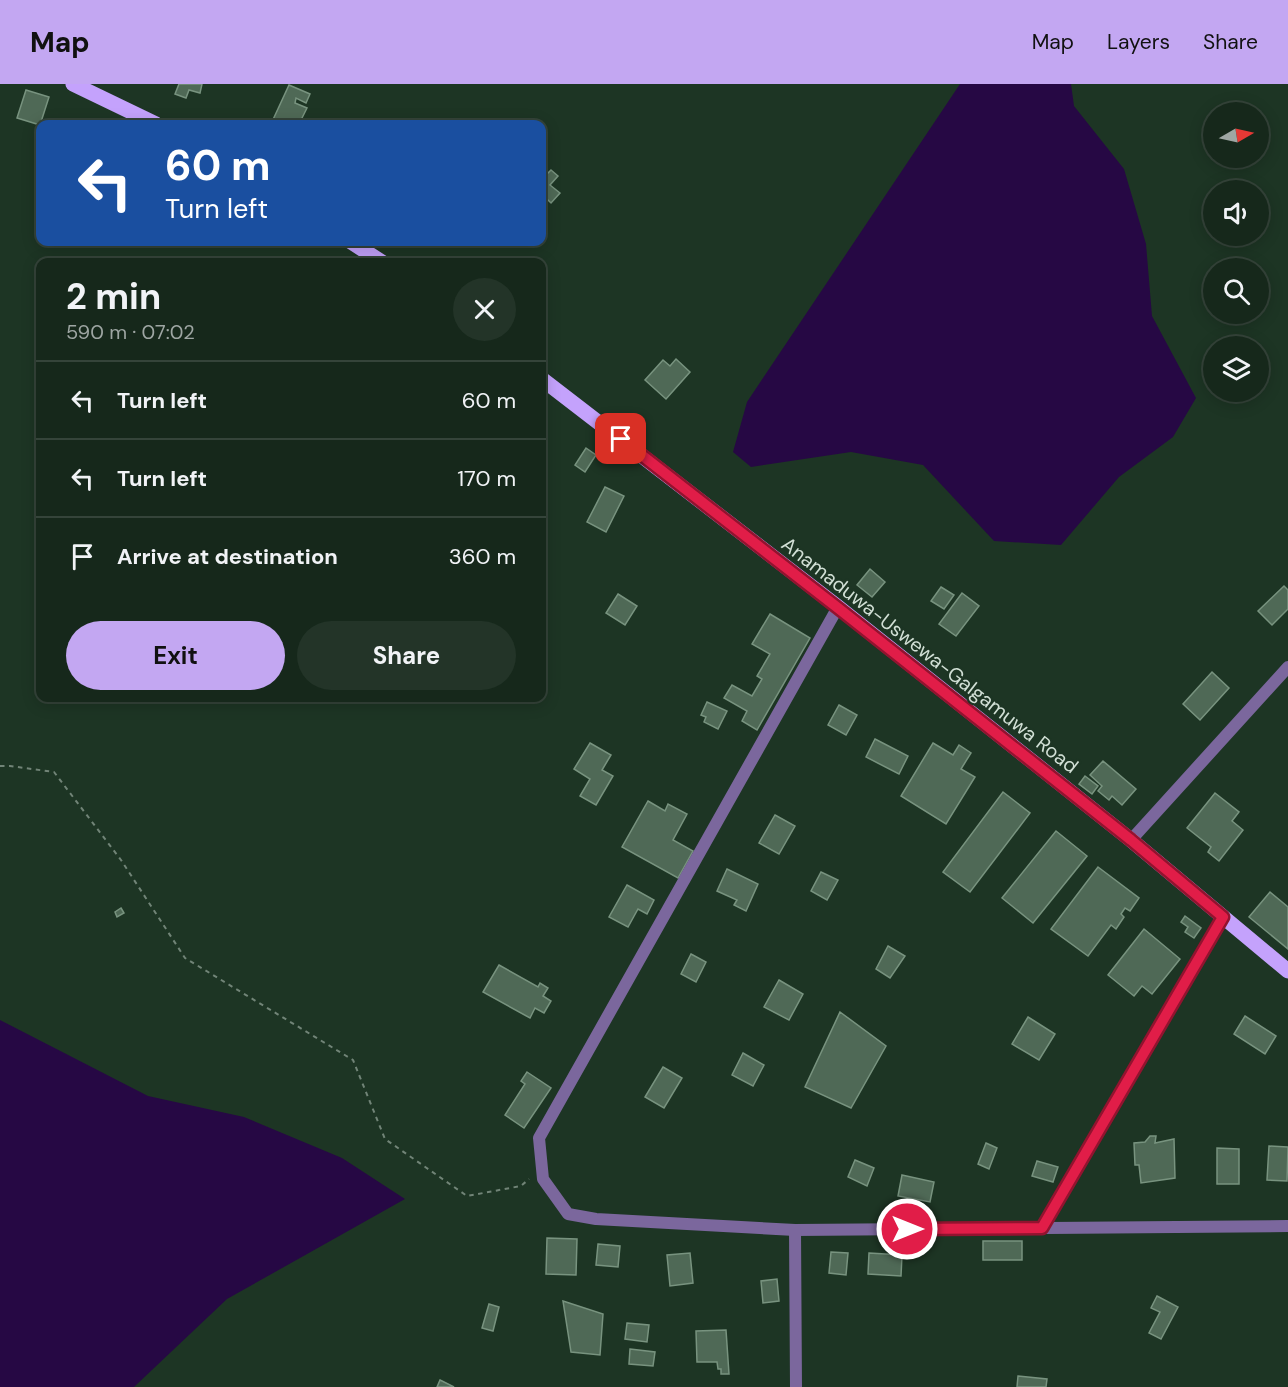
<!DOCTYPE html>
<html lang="en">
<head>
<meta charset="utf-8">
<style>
	:root { --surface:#16281b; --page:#233428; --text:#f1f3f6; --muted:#9ea6a3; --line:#35443a; --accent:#c3a7f2 }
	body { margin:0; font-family:"DM Sans",sans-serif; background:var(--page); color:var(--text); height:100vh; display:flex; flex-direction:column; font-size:22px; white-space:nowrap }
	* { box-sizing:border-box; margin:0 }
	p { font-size:20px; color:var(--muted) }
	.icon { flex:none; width:33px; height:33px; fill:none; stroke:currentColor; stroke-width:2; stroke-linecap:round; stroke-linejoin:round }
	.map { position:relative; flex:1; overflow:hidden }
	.sheet { position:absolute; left:36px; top:174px; width:510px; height:444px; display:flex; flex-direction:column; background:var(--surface); border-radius:12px; box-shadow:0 3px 15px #0003,0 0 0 2px var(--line) }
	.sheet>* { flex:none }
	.hud { position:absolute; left:36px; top:36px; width:510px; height:126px; border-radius:12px; box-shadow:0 3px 15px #0003,0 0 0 2px var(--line); background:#1a4fa0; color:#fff; overflow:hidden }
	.needle { width:39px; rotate:81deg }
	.tools { position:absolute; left:1203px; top:18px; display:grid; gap:12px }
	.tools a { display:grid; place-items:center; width:66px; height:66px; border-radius:50%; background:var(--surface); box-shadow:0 3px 15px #0003,0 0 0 2px var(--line); font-size:30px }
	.pin { position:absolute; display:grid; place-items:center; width:51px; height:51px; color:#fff; margin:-26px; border-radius:12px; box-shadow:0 3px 9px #0006 }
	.me { position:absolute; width:66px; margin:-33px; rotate:90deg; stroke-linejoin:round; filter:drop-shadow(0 0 4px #0008) }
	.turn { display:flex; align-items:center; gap:21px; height:126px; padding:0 30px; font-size:27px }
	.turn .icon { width:78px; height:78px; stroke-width:2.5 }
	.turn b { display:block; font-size:42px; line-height:51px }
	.round { display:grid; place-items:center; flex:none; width:63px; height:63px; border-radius:32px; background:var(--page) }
	.overview { display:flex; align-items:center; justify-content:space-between; height:102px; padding:0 30px }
	h1 { font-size:36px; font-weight:700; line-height:45px }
	.primary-button { display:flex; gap:12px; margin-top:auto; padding:12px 30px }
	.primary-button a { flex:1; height:69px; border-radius:36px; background:var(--accent); color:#111; font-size:24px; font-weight:700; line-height:69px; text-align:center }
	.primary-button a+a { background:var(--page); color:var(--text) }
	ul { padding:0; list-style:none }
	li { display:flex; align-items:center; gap:18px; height:78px; padding:0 30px; border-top:2px solid var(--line) }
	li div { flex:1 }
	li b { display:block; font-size:22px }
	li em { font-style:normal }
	header { display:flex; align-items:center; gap:36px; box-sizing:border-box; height:84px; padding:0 30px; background:var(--accent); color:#111 }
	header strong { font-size:28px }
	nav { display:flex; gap:33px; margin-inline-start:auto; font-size:21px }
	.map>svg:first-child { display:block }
</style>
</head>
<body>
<header>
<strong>Map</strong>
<nav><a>Map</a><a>Layers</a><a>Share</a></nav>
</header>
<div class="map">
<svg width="1288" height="1303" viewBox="0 0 1288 1303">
	<rect width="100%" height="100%" fill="#1d3524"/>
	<!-- water -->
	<g fill="#260844">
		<path d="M960,0H1071L1074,22L1124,85L1146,160L1152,232L1196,314L1173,353L1119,393L1061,461L994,457L923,381L851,368L751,383L733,368L747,318Z"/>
		<path d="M0,936L148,1012L244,1033L342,1074L405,1115L227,1215L134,1303H0Z"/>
	</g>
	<!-- building -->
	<g fill="#4f6956" stroke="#78937f" stroke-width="1.5">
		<path d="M179,0H202L200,9L189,6L186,14L175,10Z"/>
		<path d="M289,1L310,10L306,19L296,14L295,19L307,24L299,40H271Z"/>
		<path d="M26,6L49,13L40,41L17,34Z"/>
		<path d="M551,86L558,92L550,101L560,109L551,119L548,116L542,122V92L543,94Z"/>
		<path d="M676,275L690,288L666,315L645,296L663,276L670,282Z"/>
		<path d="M586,364L596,371L585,388L575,381Z"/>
		<path d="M605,403L624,412L606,448L587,438Z"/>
		<path d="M870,485L885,498L872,513L857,501Z"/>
		<path d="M1284,502L1288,506V525L1272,541L1258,527Z"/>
		<path d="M941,503L954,511L944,525L931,517Z"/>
		<path d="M962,509L979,522L956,552L939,540Z"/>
		<path d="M618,510L637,522L625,541L606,529Z"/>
		<path d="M770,530L810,554L757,646L742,637L747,627L724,614L732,601L752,612L762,595L757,592L770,570L752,560Z"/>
		<path d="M1212,588L1229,604L1200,636L1183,620Z"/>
		<path d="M707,618L727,627L718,645L704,638L706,633L701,631Z"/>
		<path d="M839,621L857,631L846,651L828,641Z"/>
		<path d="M875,655L908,672L899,690L866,673Z"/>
		<path d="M590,659L611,671L602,686L613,692L596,721L580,712L590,695L574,685Z"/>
		<path d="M933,659L953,671L959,661L971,669L961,685L975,693L946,740L901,712Z"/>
		<path d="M1103,677L1136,705L1122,721L1112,712L1109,716L1098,707L1102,702L1090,691Z"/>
		<path d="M1085,692L1098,702L1092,710L1079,700Z"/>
		<path d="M1003,708L1030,729L970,808L943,788Z"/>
		<path d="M1215,709L1239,728L1232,737L1243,746L1219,777L1208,768L1211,763L1187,744Z"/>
		<path d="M648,717L665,727L668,720L687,730L673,756L693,767L678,794L622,763Z"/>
		<path d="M775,731L795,742L779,770L759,759Z"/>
		<path d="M1056,747L1087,772L1033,839L1002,814Z"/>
		<path d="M1098,783L1139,814L1130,827L1125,824L1121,830L1124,833L1116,845L1111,841L1088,872L1051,845Z"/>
		<path d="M727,785L758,800L746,827L734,821L737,816L717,807Z"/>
		<path d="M821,788L838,796L827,816L811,807Z"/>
		<path d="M627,801L654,816L647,830L638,825L628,843L609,833Z"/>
		<path d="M1270,808L1288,823V865L1249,833Z"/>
		<path d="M121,824L124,829L117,833L115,828Z"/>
		<path d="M1185,832L1201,844L1194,854L1185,848L1188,843L1181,838Z"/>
		<path d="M1144,845L1180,875L1152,910L1142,902L1134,912L1108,891Z"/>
		<path d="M888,862L905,872L890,894L876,885Z"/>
		<path d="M691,870L706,878L696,898L681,890Z"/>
		<path d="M499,881L538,903L540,899L548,904L543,912L551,917L544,929L535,924L530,934L483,908Z"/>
		<path d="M779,896L803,910L789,936L764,923Z"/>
		<path d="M840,928L886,962L851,1024L805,1003Z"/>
		<path d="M1245,932L1276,952L1265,970L1234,950Z"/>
		<path d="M1028,933L1055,950L1039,976L1012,960Z"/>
		<path d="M743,969L764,981L753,1002L732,991Z"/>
		<path d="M663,983L682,994L664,1024L645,1013Z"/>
		<path d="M527,988L551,1004L524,1044L505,1031L525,1000L521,997Z"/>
		<path d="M1150,1052H1156L1155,1059L1174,1055L1175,1094L1141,1099L1139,1081H1135L1134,1059L1145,1058Z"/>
		<path d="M986,1059L997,1064L989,1085L978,1080Z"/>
		<path d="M1269,1062L1288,1063L1287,1097L1267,1096Z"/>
		<path d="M1217,1064L1239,1065V1100H1217Z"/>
		<path d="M855,1076L874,1084L867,1102L848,1093Z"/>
		<path d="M1037,1077L1058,1083L1053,1098L1032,1092Z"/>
		<path d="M902,1091L934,1098L930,1118L898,1112Z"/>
		<path d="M547,1154L577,1155L576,1191L546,1190Z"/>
		<rect x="983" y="1157" width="39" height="19"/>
		<path d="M598,1160L620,1162L618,1183L596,1181Z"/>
		<path d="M831,1168L848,1169L846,1191L829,1189Z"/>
		<path d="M690,1169L693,1199L670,1202L667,1171Z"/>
		<path d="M869,1169L902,1171L901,1192L868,1190Z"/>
		<path d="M777,1195L779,1217L763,1219L761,1197Z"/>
		<path d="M1157,1212L1178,1223L1161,1255L1149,1249L1160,1228L1151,1224Z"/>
		<path d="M563,1217L603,1230L600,1271L571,1268Z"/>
		<path d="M489,1220L499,1223L493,1247L482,1244Z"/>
		<path d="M627,1239L649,1241L647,1258L625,1255Z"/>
		<path d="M726,1246L729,1290H721V1285H718L717,1278H697L696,1247Z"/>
		<path d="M630,1265L655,1268L653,1282L629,1280Z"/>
		<path d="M1018,1292L1047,1295L1046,1303H1017Z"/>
		<path d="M440,1296L454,1303H437Z"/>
	</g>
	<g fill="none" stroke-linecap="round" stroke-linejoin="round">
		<!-- path -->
		<path stroke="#718477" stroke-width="2" stroke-dasharray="4.5 4.5" stroke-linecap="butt" d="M0,682H10L54,688L121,776L185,874L353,976L385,1055L467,1112L521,1102L529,1095"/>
		<!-- street -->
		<g stroke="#7b679d" stroke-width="12">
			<path d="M838,523L539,1054L543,1095L568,1130L596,1135L795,1146L1288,1142"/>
			<path d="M1131,756L1288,583"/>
			<path d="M1042,1144L1223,833"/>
			<path d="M795,1146L796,1303"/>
		</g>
		<!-- primary -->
		<g stroke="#c4a2fc" stroke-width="15">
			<path d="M73,0L156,40"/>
			<path d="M351,158L382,178"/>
			<path d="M542,295L838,523L1131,756L1288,887"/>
		</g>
	</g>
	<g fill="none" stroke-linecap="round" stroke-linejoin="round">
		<!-- route casing -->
		<g stroke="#92132f" stroke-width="15">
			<path id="route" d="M621,355L838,524L1131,756L1223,833L1042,1144L907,1145"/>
		</g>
		<!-- route -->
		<use href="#route" stroke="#e11d48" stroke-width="10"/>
	</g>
	<g text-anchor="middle" stroke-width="4.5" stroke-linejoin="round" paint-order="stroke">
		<!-- street labels -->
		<g font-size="20" fill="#d1dfd5" stroke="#1d3524">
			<text transform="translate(930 571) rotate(38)" y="7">Anamaduwa-Uswewa-Galgamuwa Road</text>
		</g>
	</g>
</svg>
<div class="tools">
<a><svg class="needle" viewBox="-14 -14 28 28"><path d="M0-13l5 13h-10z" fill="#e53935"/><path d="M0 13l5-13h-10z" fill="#9ea6a3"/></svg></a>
<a><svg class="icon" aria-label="sound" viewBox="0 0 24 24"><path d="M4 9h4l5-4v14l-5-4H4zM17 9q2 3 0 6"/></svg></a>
<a><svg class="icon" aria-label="search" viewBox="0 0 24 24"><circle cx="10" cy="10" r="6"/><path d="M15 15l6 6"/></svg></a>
<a><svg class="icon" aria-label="layers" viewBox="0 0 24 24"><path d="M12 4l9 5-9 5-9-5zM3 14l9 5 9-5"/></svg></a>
</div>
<div class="pin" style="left:621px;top:355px;background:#d93025"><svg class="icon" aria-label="arrive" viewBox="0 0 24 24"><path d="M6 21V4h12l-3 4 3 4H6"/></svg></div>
<svg class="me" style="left:907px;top:1145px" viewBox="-20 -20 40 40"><circle r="17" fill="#e11d48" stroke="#fff" stroke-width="3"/><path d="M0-11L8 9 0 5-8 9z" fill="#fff"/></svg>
<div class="hud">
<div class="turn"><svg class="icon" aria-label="left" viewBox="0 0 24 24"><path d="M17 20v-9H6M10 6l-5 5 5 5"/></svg><div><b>60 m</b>Turn left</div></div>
</div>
<section class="sheet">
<div class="overview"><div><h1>2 min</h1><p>590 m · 07:02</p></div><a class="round"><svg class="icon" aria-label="close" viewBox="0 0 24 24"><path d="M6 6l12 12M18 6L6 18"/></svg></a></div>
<ul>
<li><svg class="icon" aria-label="left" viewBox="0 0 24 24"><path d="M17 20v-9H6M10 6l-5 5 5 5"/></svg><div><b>Turn left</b></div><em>60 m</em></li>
<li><svg class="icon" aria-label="left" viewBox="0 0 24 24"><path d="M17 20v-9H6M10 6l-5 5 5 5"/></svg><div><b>Turn left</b></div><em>170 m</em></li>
<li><svg class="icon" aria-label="arrive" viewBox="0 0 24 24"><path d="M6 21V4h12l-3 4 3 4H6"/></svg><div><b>Arrive at destination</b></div><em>360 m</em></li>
</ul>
<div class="primary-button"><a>Exit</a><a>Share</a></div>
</section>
</div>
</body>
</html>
